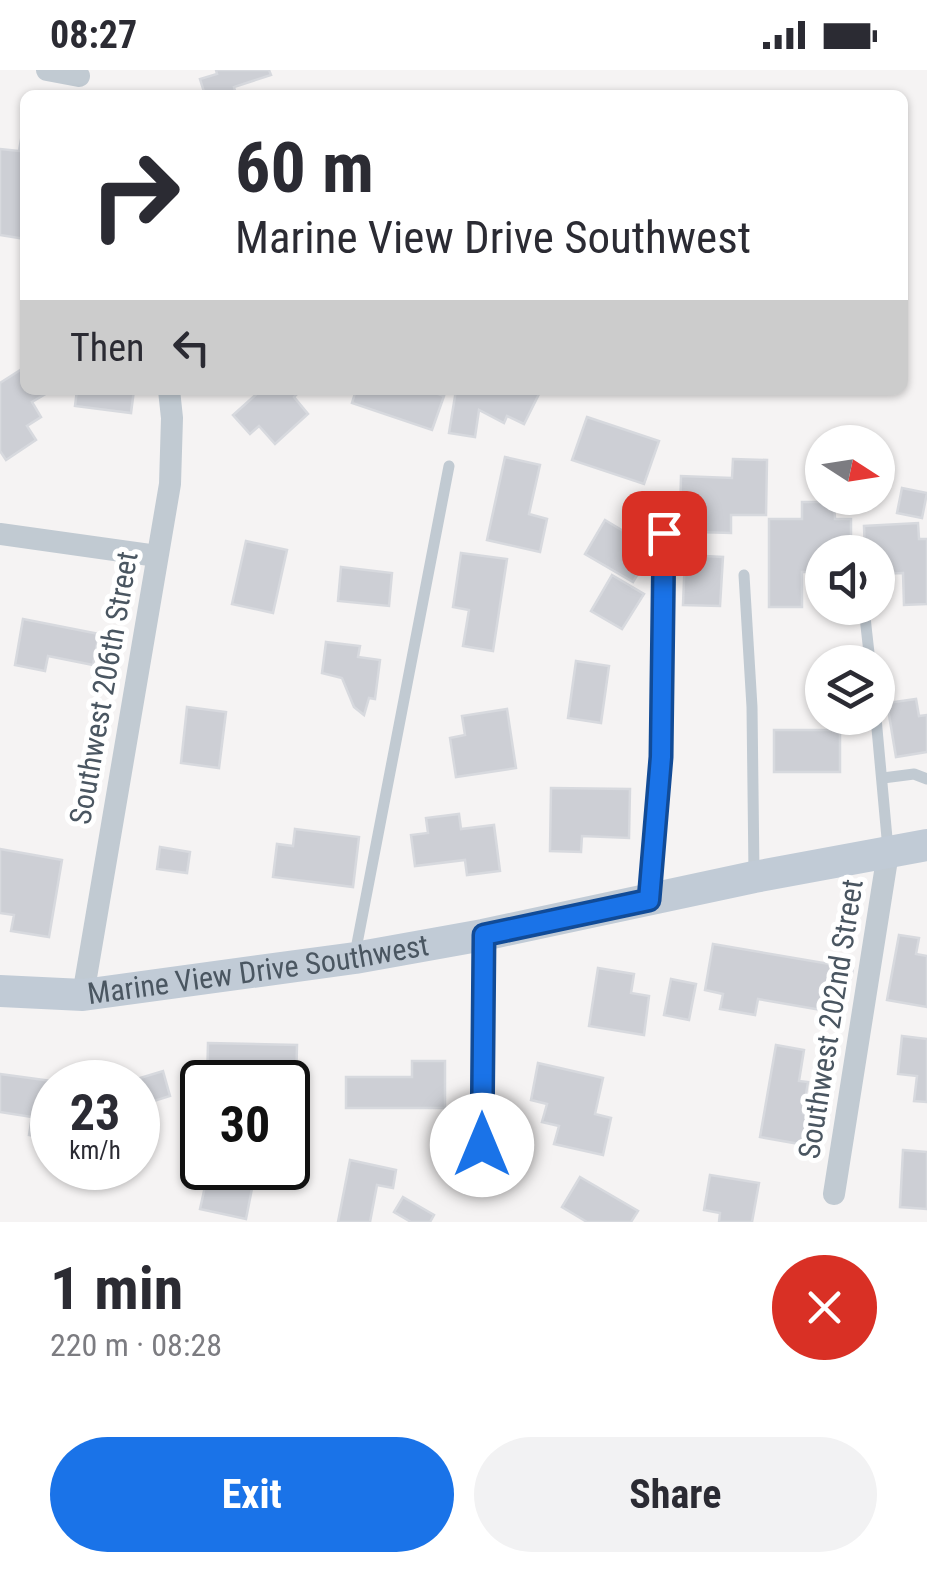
<!DOCTYPE html>
<html lang="en">
<head>
<meta charset="utf-8">
<style>
	:root { --surface:#fff; --page:#f2f2f3; --text:#2b2b33; --muted:#7c7c81; --accent:#1a73e8 }
	body { margin:0; font-family:"Roboto Condensed",sans-serif; background:var(--page); color:var(--text); height:100vh; display:flex; flex-direction:column; font-size:38px; white-space:nowrap }
	* { box-sizing:border-box; margin:0 }
	p { font-size:32px; color:var(--muted) }
	.icon { flex:none; width:55px; height:55px; fill:none; stroke:currentColor; stroke-width:2; stroke-linecap:round; stroke-linejoin:round }
	.map { position:relative; height:1152px; overflow:hidden }
	.side { display:flex; flex-direction:column; background:var(--surface); flex:1 }
	.side>* { flex:none }
	.banner { position:absolute; left:20px; top:20px; width:888px; height:305px; border-radius:15px; box-shadow:0 2px 8px #0004; background:#fff; color:var(--text); overflow:hidden }
	.needle { width:65px; rotate:102deg }
	.tools { position:absolute; left:805px; top:355px; display:grid; gap:20px }
	.tools a { display:grid; place-items:center; width:90px; height:90px; border-radius:50%; background:var(--surface); box-shadow:0 2px 8px #0004; font-size:50px }
	.speed { position:absolute; left:30px; top:990px; display:flex; gap:20px; font-size:50px; font-weight:700; text-align:center }
	.speed>* { display:grid; place-content:center; width:130px; height:130px; border-radius:50%; background:var(--surface); box-shadow:0 2px 8px #0004; line-height:1 }
	.speed small { font-size:25px; font-weight:400 }
	.speed .limit { border:5px solid #111; border-radius:15px; background:#fff; color:#111 }
	.pin { position:absolute; display:grid; place-items:center; width:85px; height:85px; color:#fff; margin:-42px; border-radius:20px; box-shadow:0 5px 15px #0006 }
	.me { position:absolute; width:110px; margin:-55px; rotate:0deg; stroke-linejoin:round; filter:drop-shadow(0 0 8px #0008) }
	.turn { display:flex; align-items:center; gap:35px; height:210px; padding:0 50px; font-size:45px }
	.turn .icon { width:130px; height:130px; stroke-width:2.5 }
	.turn b { display:block; font-size:70px; line-height:85px }
	.then { display:flex; align-items:center; height:95px; padding:0 50px; background:#0003; gap:20px; font-size:38px }
	.round { display:grid; place-items:center; flex:none; width:105px; height:105px; border-radius:52px; background:var(--page) }
	.overview { display:flex; align-items:center; justify-content:space-between; height:170px; padding:0 50px }
	h1 { font-size:60px; font-weight:700; line-height:75px }
	.cta { display:flex; gap:20px; margin-top:auto; padding:20px 50px }
	.cta a { flex:1; height:115px; border-radius:60px; background:var(--accent); color:#fff; font-size:40px; font-weight:700; line-height:115px; text-align:center }
	.cta a+a { background:var(--page); color:var(--text) }
	.status { display:flex; justify-content:space-between; align-items:center; height:70px; padding:0 50px; background:var(--surface); direction:ltr }
	.status svg { height:28px; fill:currentColor }
	.map>svg:first-child { display:block }
</style>
</head>
<body>
<div class="status"><b>08:27</b><svg viewBox="0 0 49 12"><path d="M0 12V9h3v3zM5 12V6h3v6zM10 12V3h3v9zM15 12V0h3v12zM26 1h20v11H26zM47 4h2v5h-2z"/></svg></div>
<div class="map">
<svg width="927" height="1152" viewBox="0 0 927 1152">
	<rect width="100%" height="100%" fill="#f5f3f3"/>
	<!-- building -->
	<g fill="#cdcfd5" stroke="#d7d9de" stroke-width="2.5">
		<path d="M216,0H269L271,5L234,17L236,25H205L200,9L217,4Z"/>
		<path d="M22,64L25,65V169L0,165V79L19,81Z"/>
		<path d="M25,297V320H45L47,323L32,332L41,347L27,356L36,370L6,390L0,381V313Z"/>
		<path d="M77,320H134L131,343L75,336Z"/>
		<path d="M261,320H291L296,325L294,327L308,344L275,374L259,356L250,364L233,345Z"/>
		<path d="M356,320H427L444,326L432,360L352,333Z"/>
		<path d="M456,320H531L539,324L524,354L507,346L504,353L479,340L475,367L449,363Z"/>
		<path d="M587,347L659,371L644,414L572,390Z"/>
		<path d="M505,387L540,395L529,444L547,449L540,482L487,470Z"/>
		<path d="M733,389L767,390L766,445H731V463L697,462V444H680L681,406L732,408Z"/>
		<path d="M902,418L927,423L922,448L897,443Z"/>
		<path d="M802,432H834L835,449H851V482H822V502H802V537H769V449H802Z"/>
		<path d="M605,450L653,479L633,512L585,484Z"/>
		<path d="M918,453L919,469H927V534L904,535L903,503L878,504V482H865L864,456Z"/>
		<path d="M246,471L287,480L273,543L232,534Z"/>
		<path d="M461,483L507,489L493,581L463,576L469,540L453,537Z"/>
		<path d="M685,485L723,487L720,536L683,535Z"/>
		<path d="M341,497L392,503L389,536L338,531Z"/>
		<path d="M612,505L644,524L622,559L591,541Z"/>
		<path d="M23,549L99,564L93,595L48,586L45,601L15,595Z"/>
		<path d="M326,572L360,576L358,587L380,590L375,629L369,628L364,645L354,637L342,608L322,603Z"/>
		<path d="M576,591L609,596L601,653L568,648Z"/>
		<path d="M916,629L919,646L927,645V682L896,687L887,633Z"/>
		<path d="M187,637L226,642L219,698L181,693Z"/>
		<path d="M507,639L516,698L456,707L450,668L465,665L462,646Z"/>
		<rect x="774" y="660" width="66" height="42"/>
		<path d="M551,718L630,719L629,768L582,766L581,782L550,781Z"/>
		<path d="M459,744L461,759L494,755L500,801L467,805L465,790L415,796L411,765L428,763L426,748Z"/>
		<path d="M295,759L359,767L353,817L273,807L277,774L293,776Z"/>
		<path d="M160,777L190,782L187,803L157,799Z"/>
		<path d="M0,779L62,790L49,867L11,861L14,845L0,843Z"/>
		<path d="M899,865L919,868L916,884L927,886V937L887,930Z"/>
		<path d="M713,874L853,898L847,929L830,926L827,941L758,929L755,945L720,939L723,924L705,920Z"/>
		<path d="M598,898L634,904L631,923L649,926L644,965L589,956Z"/>
		<path d="M671,909L696,914L689,950L664,945Z"/>
		<path d="M902,966L927,969V1032L914,1031L917,1006L898,1004Z"/>
		<path d="M208,973L297,975L296,1014L207,1012Z"/>
		<path d="M776,975L804,980L799,1011L808,1012L803,1043L810,1045L805,1075L760,1067Z"/>
		<path d="M412,991H445V1038H346V1007H412Z"/>
		<path d="M538,993L603,1008L595,1044L611,1048L603,1085L554,1074L559,1056L542,1052L547,1034L531,1030Z"/>
		<path d="M163,1001L170,1026L138,1036V1012H127Z"/>
		<path d="M0,1004L59,1012H52V1069L29,1065L32,1047L0,1042Z"/>
		<path d="M903,1080L927,1082V1139L900,1137Z"/>
		<path d="M350,1090L396,1100L393,1118L377,1115L370,1152H338Z"/>
		<path d="M209,1098H227L255,1103L246,1149L200,1139Z"/>
		<path d="M710,1105L759,1113L752,1152H719L720,1143L704,1140Z"/>
		<path d="M580,1107L638,1141L631,1152H587L562,1137Z"/>
		<path d="M403,1127L434,1145L430,1152H411L394,1142Z"/>
	</g>
	<g fill="none" stroke-linecap="round" stroke-linejoin="round">
		<!-- lane -->
		<g stroke="#c1cad2" stroke-width="11">
			<path d="M744,505L752,637L754,803"/>
			<path d="M864,538L870,592"/>
			<path d="M876,648L888,779"/>
			<path d="M883,708L914,704L927,709"/>
			<path d="M649,826L661,687L665,434"/>
			<path d="M355,884L449,396"/>
		</g>
		<!-- street -->
		<g stroke="#c1cad2" stroke-width="22">
			<path d="M47,0L79,6"/>
			<path d="M0,464L157,486"/>
			<path d="M83,925L170,414L172,348L169,320"/>
			<path d="M481,1110L483,865"/>
			<path d="M834,1124L888,783"/>
		</g>
		<!-- secondary -->
		<path stroke="#c1cbd6" stroke-width="32" id="s1" d="M0,921L83,925L355,888L483,865L754,807L927,775"/>
	</g>
	<g fill="none" stroke-linecap="round" stroke-linejoin="round">
		<!-- route casing -->
		<g stroke="#114b97" stroke-width="25">
			<path id="route" d="M482,1075L484,865L649,830L661,687L664,463"/>
		</g>
		<!-- route -->
		<use href="#route" stroke="#1a73e8" stroke-width="18"/>
	</g>
	<g text-anchor="middle" stroke-width="10" stroke-linejoin="round" paint-order="stroke">
		<!-- street labels -->
		<g font-size="30" fill="#4a5661" stroke="#fff">
			<text transform="translate(104 618) rotate(-80)" y="10">Southwest 206th Street</text>
			<text dy="10" stroke="none"><textPath href="#s1" startOffset="260">Marine View Drive Southwest</textPath></text>
			<text transform="translate(831 949) rotate(-81)" y="10">Southwest 202nd Street</text>
		</g>
	</g>
</svg>
<div class="tools">
<a><svg class="needle" viewBox="-14 -14 28 28"><path d="M0-13l5 13h-10z" fill="#e53935"/><path d="M0 13l5-13h-10z" fill="#7c7c81"/></svg></a>
<a><svg class="icon" aria-label="sound" viewBox="0 0 24 24"><path d="M4 9h4l5-4v14l-5-4H4zM17 9q2 3 0 6"/></svg></a>
<a><svg class="icon" aria-label="layers" viewBox="0 0 24 24"><path d="M12 4l9 5-9 5-9-5zM3 14l9 5 9-5"/></svg></a>
</div>
<div class="speed"><div>23<small>km/h</small></div><div class="limit">30</div></div>
<div class="pin" style="left:664px;top:463px;background:#d93025"><svg class="icon" aria-label="arrive" viewBox="0 0 24 24"><path d="M6 21V4h12l-3 4 3 4H6"/></svg></div>
<svg class="me" style="left:482px;top:1075px" viewBox="-20 -20 40 40"><circle r="19" fill="#fff"/><path d="M0-13L10 11 0 6-10 11z" fill="#1a73e8"/></svg>
<div class="banner">
<div class="turn"><svg class="icon" aria-label="right" viewBox="0 0 24 24"><path d="M7 20v-9h11M14 6l5 5-5 5"/></svg><div><b>60 m</b>Marine View Drive Southwest</div></div>
<div class="then">Then<svg class="icon" aria-label="left" viewBox="0 0 24 24"><path d="M17 20v-9H6M10 6l-5 5 5 5"/></svg></div>
</div>
</div>
<section class="side">
<div class="overview"><div><h1>1 min</h1><p>220 m · 08:28</p></div><a class="round" style="background:#d93025;color:#fff"><svg class="icon" aria-label="close" viewBox="0 0 24 24"><path d="M6 6l12 12M18 6L6 18"/></svg></a></div>
<div class="cta"><a>Exit</a><a>Share</a></div>
</section>
</body>
</html>
